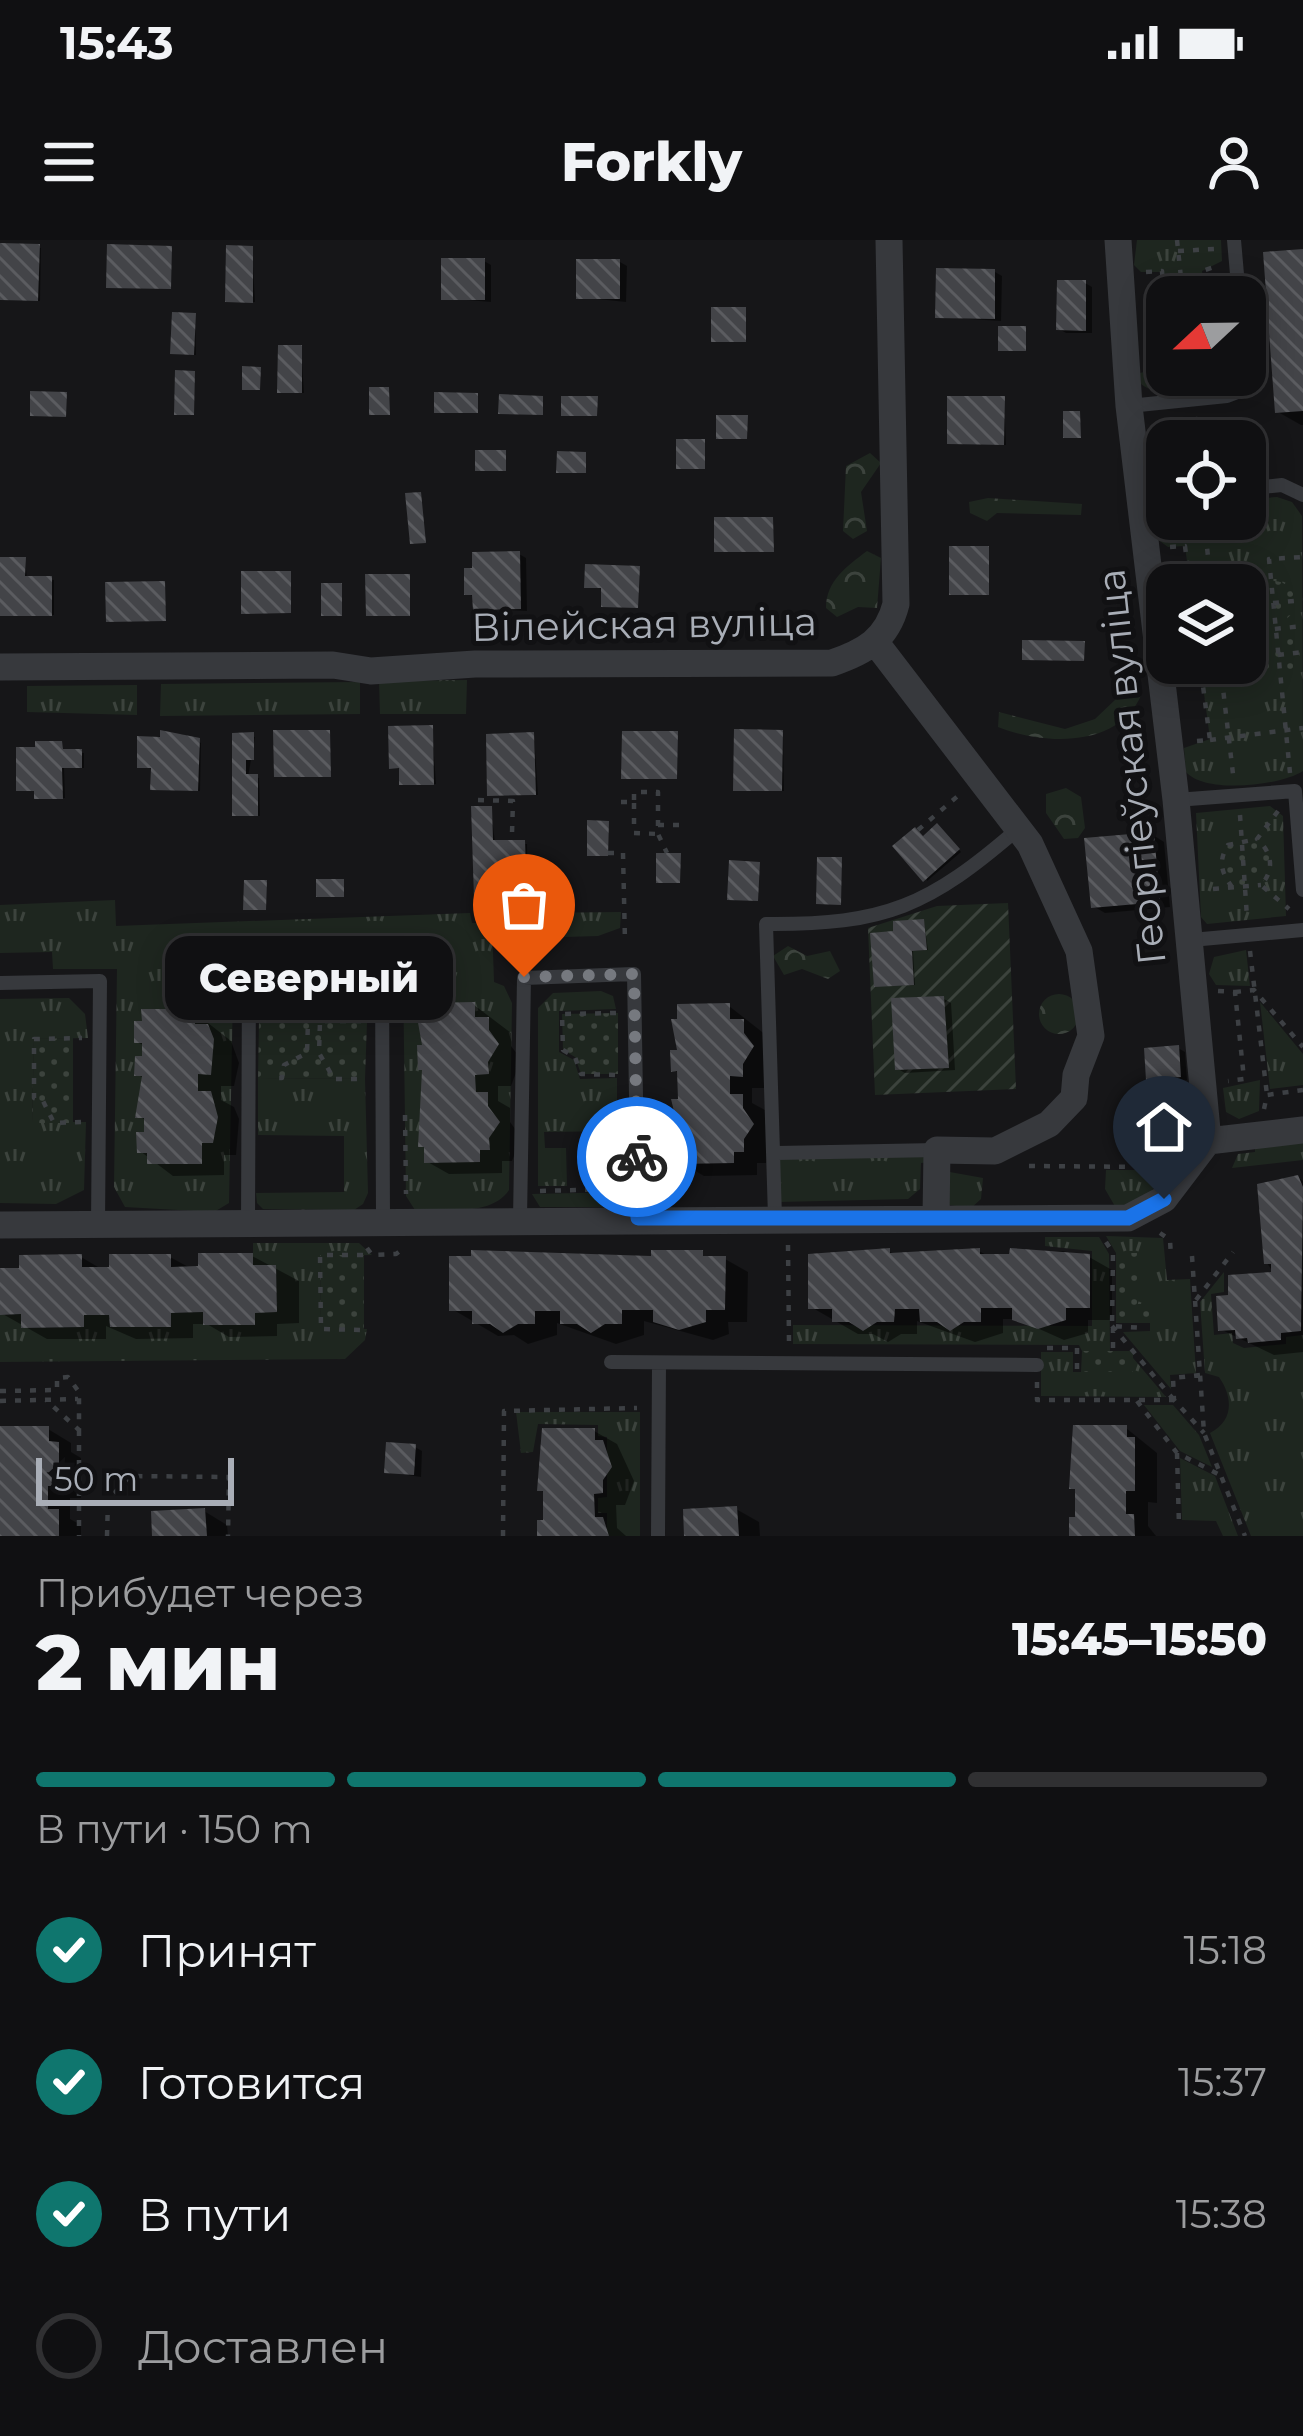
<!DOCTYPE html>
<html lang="ru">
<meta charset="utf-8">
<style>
body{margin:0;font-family:Montserrat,sans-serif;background:#1e1e20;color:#f1f3f6;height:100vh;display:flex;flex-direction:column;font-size:45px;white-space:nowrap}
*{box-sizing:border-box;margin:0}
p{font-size:39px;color:#9c9d9f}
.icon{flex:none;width:66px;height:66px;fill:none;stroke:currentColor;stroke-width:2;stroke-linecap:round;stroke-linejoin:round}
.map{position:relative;height:1296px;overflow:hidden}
.side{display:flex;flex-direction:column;background:#101012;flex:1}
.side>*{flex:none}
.needle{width:78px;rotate:248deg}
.buttons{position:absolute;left:1146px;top:36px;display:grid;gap:24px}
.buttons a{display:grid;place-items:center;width:120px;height:120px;border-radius:24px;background:#101012;box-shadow:0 6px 30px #0003,0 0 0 3px #303032;font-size:60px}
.scale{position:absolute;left:36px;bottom:30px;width:198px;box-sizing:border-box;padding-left:12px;border:6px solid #a9aeb7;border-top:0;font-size:33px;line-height:42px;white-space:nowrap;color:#a9aeb7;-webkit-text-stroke:9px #111113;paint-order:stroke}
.pin{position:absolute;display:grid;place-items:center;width:102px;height:102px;color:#fff;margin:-123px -51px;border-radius:50% 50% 50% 0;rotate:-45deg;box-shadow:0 0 12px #0007}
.pin .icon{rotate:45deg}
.courier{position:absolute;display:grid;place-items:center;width:120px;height:120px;margin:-60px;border:9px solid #1a73e8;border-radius:50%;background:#fff;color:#222;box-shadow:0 3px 15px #0007}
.bubble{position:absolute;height:84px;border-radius:24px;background:#101012;box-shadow:0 6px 30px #0003,0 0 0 3px #303032;font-size:39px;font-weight:800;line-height:84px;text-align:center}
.overview em{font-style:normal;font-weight:800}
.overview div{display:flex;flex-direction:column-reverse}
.overview{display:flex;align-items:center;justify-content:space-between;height:204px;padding:0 36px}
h1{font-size:78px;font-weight:800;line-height:90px}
.bar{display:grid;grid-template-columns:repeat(4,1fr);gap:18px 12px;align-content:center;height:144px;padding:0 36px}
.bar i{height:15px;border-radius:9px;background:#303032}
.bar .current{background:#0f766e}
.bar p{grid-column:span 4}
ol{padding:0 36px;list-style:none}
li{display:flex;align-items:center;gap:36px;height:132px}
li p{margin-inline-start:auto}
li .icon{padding:12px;border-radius:50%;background:#0f766e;color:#fff;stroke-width:4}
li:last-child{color:#9c9d9f}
li i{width:66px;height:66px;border:6px solid #303032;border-radius:50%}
.status{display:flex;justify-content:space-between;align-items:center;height:84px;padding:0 60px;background:#101012;direction:ltr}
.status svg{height:33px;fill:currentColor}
header{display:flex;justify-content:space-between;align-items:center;height:156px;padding:0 36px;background:#101012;font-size:54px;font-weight:800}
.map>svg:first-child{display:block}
.grass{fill:url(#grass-tufts)}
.forest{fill:url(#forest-crowns)}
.park{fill:url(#park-dots)}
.garden{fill:url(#garden-furrows)}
.shadow{fill:#0007}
.building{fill:url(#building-back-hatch)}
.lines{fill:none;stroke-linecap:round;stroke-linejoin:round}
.path{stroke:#3d4044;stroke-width:4.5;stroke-dasharray:6 9;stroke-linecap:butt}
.service{stroke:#37393d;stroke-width:14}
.minor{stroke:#37393d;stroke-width:27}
.done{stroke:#76797f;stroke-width:12;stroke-dasharray:0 21.6}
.route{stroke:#1a73e8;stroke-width:15}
.labels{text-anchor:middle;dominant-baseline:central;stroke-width:10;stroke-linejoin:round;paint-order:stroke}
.street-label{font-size:39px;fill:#a9aeb7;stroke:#111113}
</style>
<div class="status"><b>15:43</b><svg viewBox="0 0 49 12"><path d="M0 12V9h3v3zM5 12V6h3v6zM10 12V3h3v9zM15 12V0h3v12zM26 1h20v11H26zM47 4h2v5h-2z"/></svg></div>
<header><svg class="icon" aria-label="menu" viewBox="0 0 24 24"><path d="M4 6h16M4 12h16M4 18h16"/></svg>Forkly<svg class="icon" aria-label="person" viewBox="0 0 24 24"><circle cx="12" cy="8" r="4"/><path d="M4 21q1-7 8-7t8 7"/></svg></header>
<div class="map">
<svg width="1303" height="1296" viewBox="0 0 1303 1296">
<defs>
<pattern id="grass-tufts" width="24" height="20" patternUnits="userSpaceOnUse" patternTransform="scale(3)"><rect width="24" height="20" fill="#1e261f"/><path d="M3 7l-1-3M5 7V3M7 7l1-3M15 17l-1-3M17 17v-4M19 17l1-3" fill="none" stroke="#3c433d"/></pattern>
<pattern id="forest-crowns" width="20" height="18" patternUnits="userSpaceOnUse" patternTransform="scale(3)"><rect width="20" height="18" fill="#1e261f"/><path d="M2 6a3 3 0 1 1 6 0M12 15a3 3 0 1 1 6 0" fill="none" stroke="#3c433d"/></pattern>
<pattern id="park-dots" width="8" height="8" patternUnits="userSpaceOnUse" patternTransform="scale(3)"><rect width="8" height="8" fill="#1e261f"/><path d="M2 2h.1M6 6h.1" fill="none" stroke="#3c433d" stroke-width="1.8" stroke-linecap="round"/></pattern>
<pattern id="garden-furrows" width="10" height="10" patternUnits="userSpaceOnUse" patternTransform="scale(3)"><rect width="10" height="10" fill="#1e261f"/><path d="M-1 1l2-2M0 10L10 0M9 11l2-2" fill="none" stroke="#3c433d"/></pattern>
<pattern id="building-back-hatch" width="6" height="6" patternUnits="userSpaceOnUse" patternTransform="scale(3)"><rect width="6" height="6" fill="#434448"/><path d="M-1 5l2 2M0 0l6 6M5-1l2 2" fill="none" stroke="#5b5c60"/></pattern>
</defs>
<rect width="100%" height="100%" fill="#161618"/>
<path class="grass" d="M1137,0H1221L1222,21L1202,31L1205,57H1167V101L1162,32H1141L1134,25Z
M1167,126V135H1233C1222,154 1158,159 1141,144L1140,133Z
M1277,257L1292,262L1302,276L1303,531C1280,546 1205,554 1186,532L1184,508L1210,499L1200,423H1245V345H1190L1185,306L1168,307L1157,299L1155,279L1167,266V279H1224L1226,288L1253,286L1251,259Z
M467,440L466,474H380L379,441Z
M360,442V474L160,476L161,444Z
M137,445V475L27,472V446Z
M1270,566L1283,576L1286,676L1207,684L1201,677L1196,573Z
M115,660L116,686L470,673L472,683H492L494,742L504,746L512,763L509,950C491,977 444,969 415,970L406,956L403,729L407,713L433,700L408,709L401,695L234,696L229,963L214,972L125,967L114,947L117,729H53L52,712L0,713V665Z
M621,672L620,688L598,696L528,698V673Z
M1246,710L1250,746L1216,745L1209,734L1214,717Z
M276,746H349L365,758L367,782L259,780L262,754Z
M601,751L613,756L616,769L559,771V812L574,820L580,839L617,838V891L544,892L545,908H566L567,946H538V768L553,753Z
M69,758L85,774L88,798L34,799L32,882H86L84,950L56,964L0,963V759Z
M1260,762L1303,814V845L1270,849Z
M258,838L365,839L368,953L363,964L354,970L263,969L257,963L256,953L344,952V896L258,895Z
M1260,840L1259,871L1239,879L1226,872L1223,848Z
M1303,900V920L1232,928L1238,914L1255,912V906Z
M929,911V922L921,923L920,949L908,959L777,962V913Z
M1106,930H1168L1145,959L1116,968L1105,949Z
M944,931L983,938L981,959L971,968L949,965Z
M624,952L605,967H540L532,954Z
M1106,996L1163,998L1167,1040L1190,1039L1196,1133L1170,1135L1171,1149L1123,1092L1150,1091V1065L1138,1064V1014L1116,1013Z
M1045,997H1099L1109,1014L1110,1111H1082L1079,1105L793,1104V1085L1092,1086V1011L1045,1006Z
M253,1003H359L372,1015L320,1016L321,1089H367L365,1100L345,1119L0,1122V1075L21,1074L22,1088L83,1087L84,1075H109L110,1087H170L171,1073L203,1072L204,1085H254L255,1073L277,1071L276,1026L253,1025Z
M1224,1032V1052L1211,1054L1214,1095L1232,1093L1233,1103L1244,1108L1286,1104V1097L1303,1095V1296H1251L1210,1193C1234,1181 1233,1157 1219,1137L1205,1133L1200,1062Z
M1041,1112H1073V1132H1133V1118L1166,1157L1041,1156Z
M1144,1165H1173L1199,1195L1212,1227L1180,1211Z
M516,1172H640V1296H607V1273H598V1258L607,1257V1197L598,1196V1185L538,1184L533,1212L521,1213Z
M1180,1218L1215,1236L1238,1296H1223L1216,1281L1182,1280Z"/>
<path class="forest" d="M870,213L881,223L861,252L867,291L853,299L843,291L846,226Z
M988,258L1082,264L1081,275L997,273L987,281L970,273L969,262Z
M867,311L881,318L877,368L858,367L837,377L826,368C826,341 847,326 867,311Z
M1136,440L1142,453C1120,509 1043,505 998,487L999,472L1065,489L1095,479Z
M1066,548L1081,557L1085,588L1078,598L1064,599L1046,573V554Z
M788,706L807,716L830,711L840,731L828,739L802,729L784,735L773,716Z
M1039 774a20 20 0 1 1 40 0a20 20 0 1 1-40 0Z"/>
<path class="park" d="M1253 362a21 21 0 1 1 42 0a21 21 0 1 1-42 0Z
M1258 414a21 21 0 1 1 42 0a21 21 0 1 1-42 0Z
M1221 623a25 25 0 1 1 50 0a25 25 0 1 1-50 0Z
M618,773V834H581L575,817L563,810L562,774Z
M259,780L367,782L365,839L258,838Z
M73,798V883H32L34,799Z
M1116,1013H1138V1064H1150V1083H1116Z
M320,1015H364V1089H321Z
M1082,1111H1133V1132H1081Z"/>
<path class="garden" d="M1008,663L1016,849L875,855L868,688L937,666Z"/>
<path class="shadow" d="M0,6L41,8L40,61L0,60Z
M252,9L255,62H231Z
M1303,12V185H1301L1278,172Z
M484,21L491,25V62L444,58Z
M620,22L627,26L626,62L579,57Z
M995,32L1002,36L1001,81L938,77Z
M1085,43L1092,47V93H1066L1059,89Z
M195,76L196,115L176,114Z
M301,108L304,153H283Z
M1004,159L1006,205L952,204Z
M519,314L526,318L527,371L476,368V358L467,353L475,331Z
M0,320H25L27,339L54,340V375H0Z
M432,488L436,544L405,545L402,528H395Z
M783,493L784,551L738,550Z
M182,494L201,503L200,551L156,549L154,527L140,499Z
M534,495L538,555L493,556Z
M235,496L255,497L248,537L259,538L260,576L235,575Z
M62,504L64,512L84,513V528H64L65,558L40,559Z
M491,569L495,603L527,604L528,656L491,651V657H479Z
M940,588L961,612L927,641L924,599Z
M1153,595L1164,602L1170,667L1105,673L1093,666Z
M924,682L928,710L913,711L915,745L876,746L897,694Z
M944,759L951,763L955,830L905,833L898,829Z
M474,765L511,793V806L521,819L511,846H498V861L510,868V882L521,897L512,921H502V933L449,934L426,921Z
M729,766L766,795L765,848H752V863L765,870V884L776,899L766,923H757V935L704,936L682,923L681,911L675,908L680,878L674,874V862H681L680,834L674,830L681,813Z
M194,772L231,801L239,823L234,846H221V860L234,867L239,879L236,915H224V935L173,936L140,911L147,881L139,876L145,839L137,834L145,819V806L137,802Z
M1178,808L1185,812L1187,840L1149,838Z
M1298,938L1303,941V1112L1274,1115L1220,1089L1231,1058L1275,1035L1267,1023Z
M889,1011L897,1016L979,1011L988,1016L1062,1011L1089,1017L1112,1030V1080H1088V1093L1064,1100L1017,1079H1003V1093L975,1102L917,1081V1094H901L888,1102L873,1094H858L811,1067L834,1012Z
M252,1016L299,1041V1083L277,1084V1096L229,1097L207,1084H193V1098L136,1099L106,1086V1099H47L1,1073L22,1031L81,1017L103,1030L170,1017L192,1029Z
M725,1019L748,1032L747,1082H728L729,1094L713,1100L644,1081V1095L616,1104L557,1083V1095L528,1104L514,1095L498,1096L452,1069Z
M1126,1188L1157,1213V1263L1148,1262V1286L1156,1296H1072Z
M0,1189H48L71,1203V1212L81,1218V1258H70V1279L81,1285V1296H0Z
M594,1191L617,1204L634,1241L625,1265H616L617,1288L626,1296H541L546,1253L540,1250Z
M415,1207L422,1211L421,1237L387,1232Z
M736,1269L759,1282L760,1296H687Z
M204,1271L227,1285L228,1296H155Z"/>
<path class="building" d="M0,3L40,4L38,61L0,60Z
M107,4L172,6L171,49L106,48Z
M226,5L253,6V63L225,62Z
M1303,9V171L1275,173L1263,12Z
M441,18H485V60H441Z
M576,19H620V59H576Z
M936,28L995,29V79L935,78Z
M1057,40H1086V91L1056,90Z
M711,67H746V102H711Z
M172,72L196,73L194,115L170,114Z
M998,86H1026V111H998Z
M278,105H302V153H277Z
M242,126L261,127L260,150H242Z
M175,130L195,131L194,175H174Z
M369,147H389L390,175H369Z
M30,151L67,152L66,177L30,176Z
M434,152L478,153V173H434Z
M499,154L543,156V175L498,174Z
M561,156H598L597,176H561Z
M947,156H1005L1004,205L947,204Z
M1063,171H1080L1081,198H1063Z
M716,175H748L747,199H716Z
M676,199H705V229H676Z
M475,210H506V231H475Z
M557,211L586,212V233H556Z
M421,252L426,303L410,304L405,253Z
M714,277H773L774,312H714Z
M949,306H989V355H949Z
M520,311L521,369L473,370L472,355H464V328H472V312Z
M0,317H26L25,336H52V376H0Z
M585,324L640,326L638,368L601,367V348H584Z
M241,331H291V373L241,374Z
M365,334H410V376H366Z
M165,341L166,381L106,382L105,342Z
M321,343H342V376H321Z
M1022,400L1085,401L1084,421L1022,420Z
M433,485L434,545H399V528L389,529L388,486Z
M734,489L783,490L782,551H733Z
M160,490L200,498L198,551L150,550L151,528H137V496L160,497Z
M273,490H330L331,537H274Z
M622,491H678L677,539H621Z
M254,492V520H246V534H258V576H232V493Z
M534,492L536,555L487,556L486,494Z
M35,501H62L63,509H82V528H62L63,559H34V551H16V507H35Z
M471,566H492L493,600H525L527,657L490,652L489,658H474Z
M587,580L609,581L608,616H587Z
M937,583L960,609L923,642L892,606L915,587L923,596Z
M1154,592L1160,662L1091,668L1084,598Z
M656,613H681L680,643H656Z
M817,617H842L841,665L816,664Z
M729,620L760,622L758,661L727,660Z
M316,639H344V657H316Z
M244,640H267L266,670H243Z
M924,679L927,710L912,711L914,745L874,747L870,693L893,691V681Z
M944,756L949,828L895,830L891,758Z
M475,762V777H489V790L499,804L488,822L489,834L475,835L476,852H488V866L500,882L489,898L490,910H480V922L424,923V907H418L422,830H418L417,805H422L417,777H423V763Z
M730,763V779H744V793L754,806L743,824V837L730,836V854H743V868L754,884L744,899V912H734V923L679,924L678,909H672V889L678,888L671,859H678L677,831L671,832L670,810H677L671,779H677V764Z
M141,769H195V784H208L214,799L211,835L198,834V851H211L218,877L213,903H202V924H147V913H137L136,892H144V878H135L142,836H134L135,816H142V803H134V781H142Z
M1179,805L1181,837L1146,840L1144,808Z
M1298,935L1303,947L1301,1091L1281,1093V1100L1248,1103L1247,1098L1236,1099L1235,1090L1218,1091L1216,1056L1228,1055V1035L1271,1032V1024H1264L1257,944Z
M890,1008V1013L980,1008V1014H1009L1010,1008L1090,1014V1068H1066V1080L1038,1089L1012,1080V1068H981V1082H964L950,1091L937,1082H920L919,1069H895L894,1082H877L863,1091L849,1082H832V1069H808V1014Z
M471,1010L651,1016V1010H703V1016H726L725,1070H706V1082L679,1090L653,1082V1070H622V1084H605L591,1093L577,1084H560V1071H535V1084H518L503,1093L490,1084H472V1071H449V1016H471Z
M198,1013H253V1025H276L277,1072L255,1073V1085H203V1072L171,1073V1087H110L109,1075H84V1087L21,1088V1074L0,1075V1028H19V1015L82,1014V1027H109V1014H171V1027L198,1026Z
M1073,1185H1127V1197H1135V1251H1126V1274H1134L1135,1296H1069V1277H1075V1249H1069Z
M0,1186H49V1201L59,1202V1246H48V1269H59V1296H0Z
M542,1188H595V1200H603L612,1227L603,1240V1253L594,1254L595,1277H603L609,1296H537V1280H543V1251H537Z
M386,1202L416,1204L414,1235L384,1233Z
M737,1266L739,1296H684L683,1269Z
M205,1268L207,1296H152L151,1271Z"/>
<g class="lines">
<path class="path" d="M1177,0L1183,57
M1178,11L1214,9
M1146,32L1162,31L1167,100
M1205,57L1202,31L1217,26
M1248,71L1251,108
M1152,127L1167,126
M1195,177L1197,201
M1234,201L1262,199
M1204,279L1211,345
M1170,307L1185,306L1190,345
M1273,363L1303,360
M1245,392L1303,386
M1278,415L1303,412
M1220,423L1233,534
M1210,500L1303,488
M1197,501L1210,500L1200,423
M1290,533L1269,319L1303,317
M478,560L513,561L512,593
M621,562H634V552H658V594L667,613
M634,563V593L658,594
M1278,571L1257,599C1272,612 1275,630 1261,645L1289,669
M1240,575L1247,677
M658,585H684
M918,590L959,555
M608,613H623L625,702
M1232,647C1221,632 1218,621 1228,605L1257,599
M1213,649L1261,645
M1250,711L1267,855
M1218,751L1235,752L1244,839L1228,841
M1235,752L1254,750L1303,807
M271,780L308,781L307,813L284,825L282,838H271
M361,781H320L319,813L334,839H362
M615,835L581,834L575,817L563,810L562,774L616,773
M1264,869L1267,855L1303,850
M405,875L406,954
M1164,880L1180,895
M81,882L54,883L43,861L34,858V799L82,798
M1029,926L1155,927
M540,951L619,949
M1160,993L1170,1000L1171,1017
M1106,1002L1113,1013L1112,1086L1144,1088
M788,1005L789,1102
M367,1008L372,1015L396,1014L404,1008
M1192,1016L1204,1193L1245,1296
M1196,1060L1233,1012
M1112,1086L1174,1160
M1113,1087V1111
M360,1090L321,1089L320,1015H370
M1047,1108H1077V1133
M1200,1135L1173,1138L1174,1160L1204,1193
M1037,1142V1160H1174
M0,1151L57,1150V1138L68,1137L79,1152V1190L46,1160
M0,1161L78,1159
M1137,1161L1177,1213L1220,1235
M79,1190V1296
M1177,1213L1179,1286
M107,1296L108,1260L130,1236L229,1237L228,1296
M503,1296L504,1171L637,1168"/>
<path class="service" d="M1234,0L1239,57
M1129,166L1227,156L1240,151L1245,123
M1245,249L1282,245L1303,255
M1140,259L1167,256
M1176,560L1295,551L1303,650
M1191,700L1303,690
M0,743L100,741L98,985
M777,913L937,910
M775,977L766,684C886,685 929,666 1019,588
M520,979L524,738L634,734L638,978
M248,986L249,730L382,729L383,980
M611,1122L1037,1125
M658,1296L659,1124"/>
<path class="minor" d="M1118,0L1129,166L1176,560L1208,901
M876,403L1030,604L1079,711L1091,796L1076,835L1074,858L1049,884L995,911L937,910L936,977
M0,427L333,425L371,431L475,424L832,423C864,412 887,400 896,364L889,0
M0,985L1128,978L1164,959L1208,901L1303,890"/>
</g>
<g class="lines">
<path class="done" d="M524,737L634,734L637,917"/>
<path class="route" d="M637,917L638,978H1128L1164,959"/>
</g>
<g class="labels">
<g class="street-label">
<text transform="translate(644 384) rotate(-1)">Вілейская вуліца</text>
<text transform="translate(1131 527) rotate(-96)">Георгіеўская вуліца</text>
</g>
</g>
</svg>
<div class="buttons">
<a><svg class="needle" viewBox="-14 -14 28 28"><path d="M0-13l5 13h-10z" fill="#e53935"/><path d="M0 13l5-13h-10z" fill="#9c9d9f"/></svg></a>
<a><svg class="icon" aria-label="locate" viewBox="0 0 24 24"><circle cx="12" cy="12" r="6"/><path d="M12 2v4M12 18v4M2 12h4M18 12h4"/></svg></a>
<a><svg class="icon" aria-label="layers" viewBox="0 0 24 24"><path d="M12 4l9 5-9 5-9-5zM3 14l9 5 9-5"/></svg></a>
</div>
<div class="scale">50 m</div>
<div class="pin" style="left:524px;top:737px;background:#ea580c"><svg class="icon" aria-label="bag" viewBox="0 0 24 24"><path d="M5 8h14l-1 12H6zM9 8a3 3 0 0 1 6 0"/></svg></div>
<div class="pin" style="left:1164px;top:959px;background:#1f2937"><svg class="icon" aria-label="home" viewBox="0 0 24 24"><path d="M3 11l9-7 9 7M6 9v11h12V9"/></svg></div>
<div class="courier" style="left:637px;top:917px"><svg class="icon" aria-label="bike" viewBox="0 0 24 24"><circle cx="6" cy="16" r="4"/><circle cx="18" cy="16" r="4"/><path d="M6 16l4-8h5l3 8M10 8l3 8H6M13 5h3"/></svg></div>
<div class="bubble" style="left:165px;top:696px;width:288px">Северный</div>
</div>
<section class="side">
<div class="overview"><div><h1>2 мин</h1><p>Прибудет через</p></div><em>15:45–15:50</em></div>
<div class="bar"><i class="current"></i><i class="current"></i><i class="current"></i><i></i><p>В пути · 150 m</p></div>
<ol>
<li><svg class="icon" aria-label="check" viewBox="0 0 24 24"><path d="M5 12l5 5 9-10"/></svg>Принят<p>15:18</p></li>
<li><svg class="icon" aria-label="check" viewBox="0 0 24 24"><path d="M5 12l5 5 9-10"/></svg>Готовится<p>15:37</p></li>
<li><svg class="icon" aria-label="check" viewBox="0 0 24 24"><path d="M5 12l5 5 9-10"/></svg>В пути<p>15:38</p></li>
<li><i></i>Доставлен</li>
</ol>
</section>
